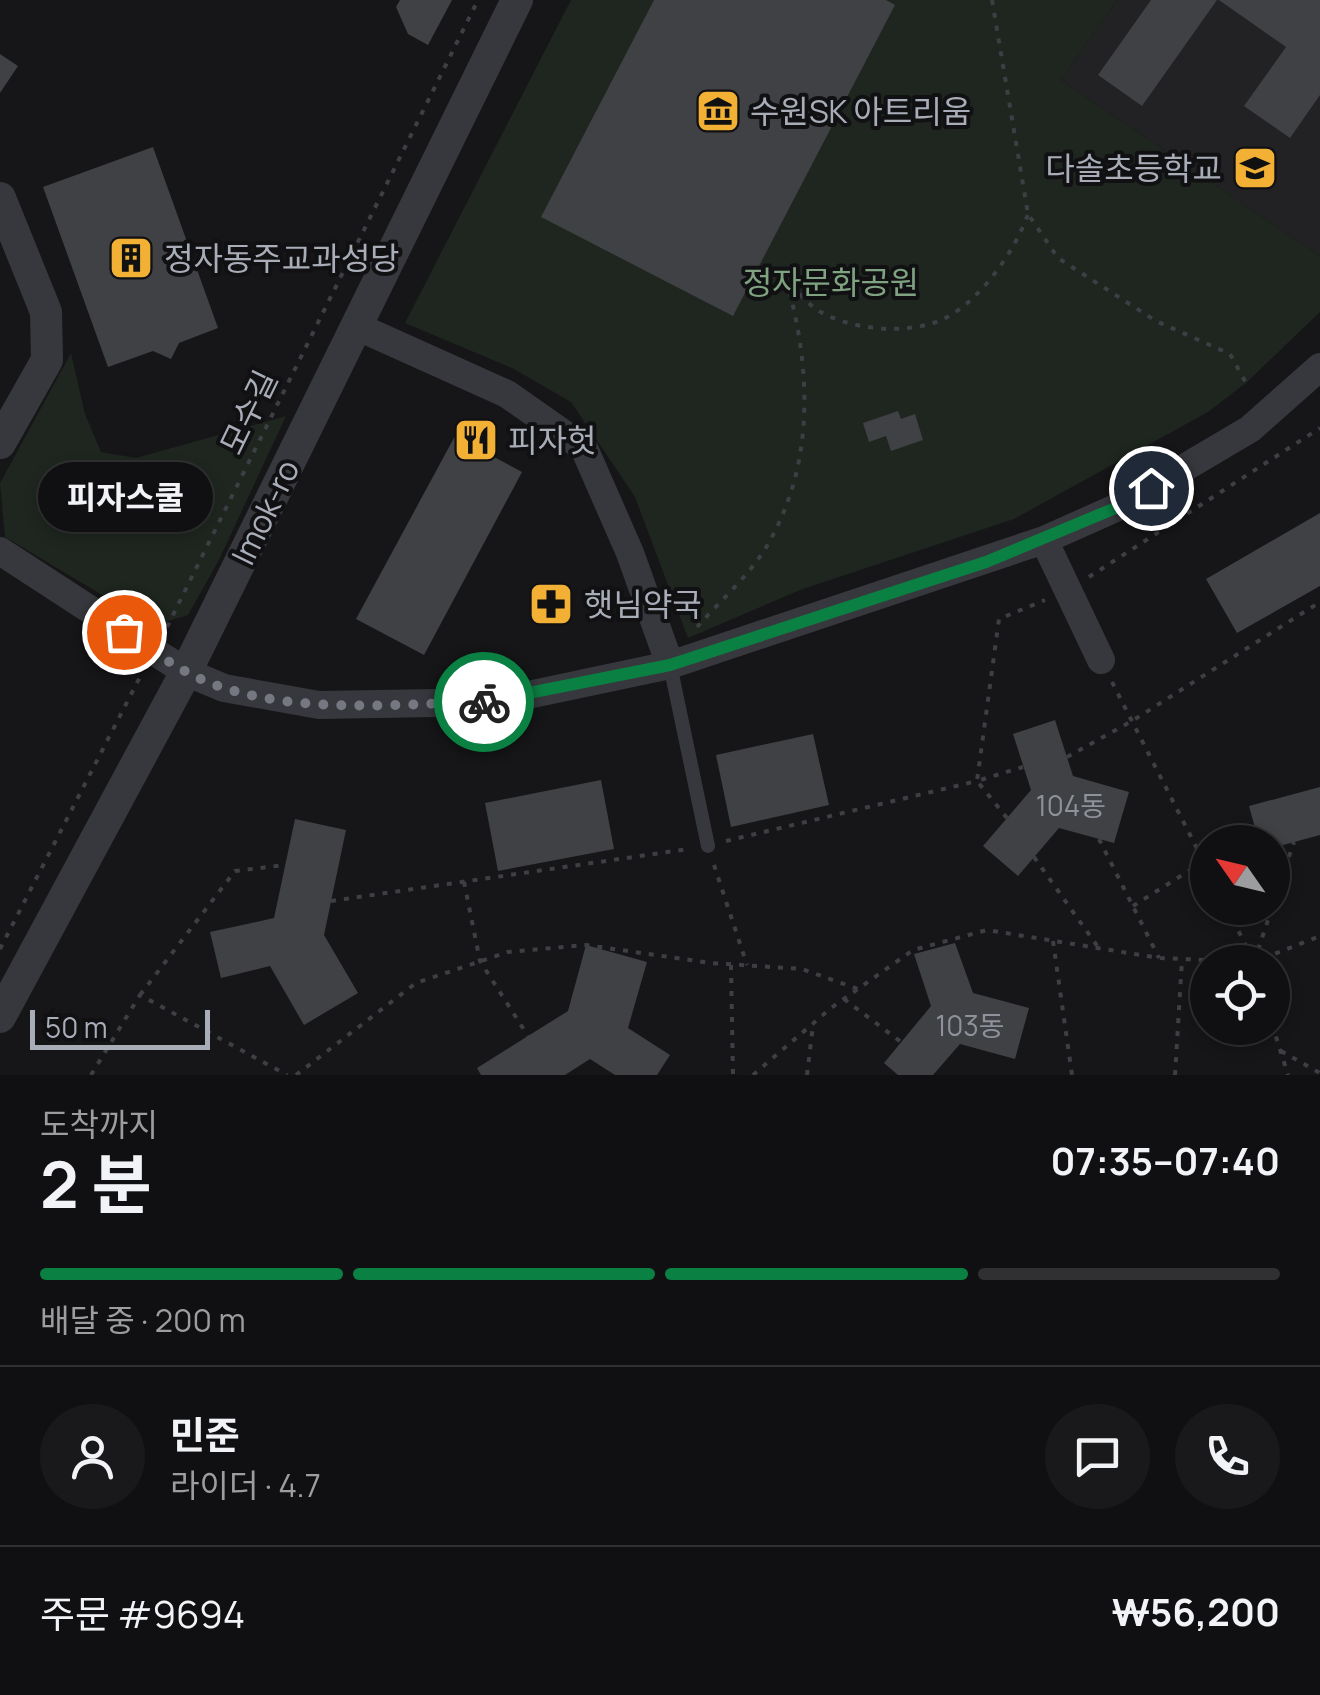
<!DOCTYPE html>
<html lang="ko">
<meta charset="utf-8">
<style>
body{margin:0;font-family:Manrope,"Noto Sans KR",sans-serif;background:#19191b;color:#f1f3f6;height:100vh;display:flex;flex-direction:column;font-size:38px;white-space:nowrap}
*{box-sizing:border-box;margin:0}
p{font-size:32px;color:#9c9d9f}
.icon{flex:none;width:55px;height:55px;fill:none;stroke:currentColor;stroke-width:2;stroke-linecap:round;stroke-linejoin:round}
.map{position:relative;height:1075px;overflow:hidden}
.details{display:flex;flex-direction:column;background:#101012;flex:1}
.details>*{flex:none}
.needle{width:65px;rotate:304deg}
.buttons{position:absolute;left:1190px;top:825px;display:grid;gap:20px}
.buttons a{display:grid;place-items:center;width:100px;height:100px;border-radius:50%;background:#101012;box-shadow:0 5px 15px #0003,0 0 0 2px #303032;font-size:50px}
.scale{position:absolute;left:30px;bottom:25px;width:180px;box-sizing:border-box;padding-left:10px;border:5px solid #a8adb8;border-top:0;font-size:28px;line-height:35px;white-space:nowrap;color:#a8adb8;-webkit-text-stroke:8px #111113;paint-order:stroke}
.pin{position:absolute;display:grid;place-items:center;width:85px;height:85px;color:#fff;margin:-42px;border:5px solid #fff;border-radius:50%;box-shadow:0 2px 10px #0007}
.courier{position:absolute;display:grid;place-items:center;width:100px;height:100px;margin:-50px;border:8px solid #0b8043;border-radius:50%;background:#fff;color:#222;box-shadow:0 2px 12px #0007}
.bubble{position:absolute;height:70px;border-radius:35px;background:#101012;box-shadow:0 5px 15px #0003,0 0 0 2px #303032;font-size:32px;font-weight:700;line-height:70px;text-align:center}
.summary em{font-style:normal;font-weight:700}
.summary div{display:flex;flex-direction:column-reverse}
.summary{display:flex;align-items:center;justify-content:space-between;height:170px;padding:0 40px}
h1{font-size:65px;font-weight:700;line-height:75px}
.bar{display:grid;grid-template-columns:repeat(4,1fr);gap:15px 10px;align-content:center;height:120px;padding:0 40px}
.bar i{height:12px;border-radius:8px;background:#303032}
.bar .on{background:#0b8043}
.bar p{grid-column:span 4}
.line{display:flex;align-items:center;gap:25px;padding:0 40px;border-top:2px solid #303032}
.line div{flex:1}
.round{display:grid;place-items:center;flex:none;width:105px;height:105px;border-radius:52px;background:#19191b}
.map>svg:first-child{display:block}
.built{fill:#222225}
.green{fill:#1e261f}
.building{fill:#404145}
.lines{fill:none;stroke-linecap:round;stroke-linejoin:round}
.path{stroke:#3d3f44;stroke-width:4;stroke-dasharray:5 8;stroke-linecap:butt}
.service{stroke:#37383d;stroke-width:14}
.minor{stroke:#37383d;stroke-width:28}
.tertiary{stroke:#37383d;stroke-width:32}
.done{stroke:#757880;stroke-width:10;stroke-dasharray:0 18}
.route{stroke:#0b8043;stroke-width:12}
.labels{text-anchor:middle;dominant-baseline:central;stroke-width:8;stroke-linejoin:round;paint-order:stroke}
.number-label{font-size:28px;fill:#8e929b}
.poi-label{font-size:32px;fill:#a8adb8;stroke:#111113;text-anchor:start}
.park-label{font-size:32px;fill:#7fa381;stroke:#111113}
.street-label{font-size:32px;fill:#a8adb8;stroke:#111113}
</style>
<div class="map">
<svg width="1320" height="1075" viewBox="0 0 1320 1075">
<rect width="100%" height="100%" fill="#161618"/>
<path class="built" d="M1117,0H1320V256L1061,80Z"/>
<path class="green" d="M571,0H1117L1061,80L1320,256V312L1246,383L1208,412L1014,519L800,590L688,638L635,497L571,402L512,368L405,323Z
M71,353L85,414L101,452L136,458L286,416L219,560L188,615L165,622L129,611L5,537L0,483Z"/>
<path class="building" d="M400,0H452L428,45L408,34L396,7Z
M654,0H886L895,5L733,316L541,217Z
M1151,0H1217L1142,106L1098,75Z
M1219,0H1320V95L1290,138L1244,106L1286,47Z
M0,54L18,66L0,93Z
M153,147L218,328L179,343L171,359L153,351L108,367L43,187Z
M898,411L901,419L915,414L923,440L891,451L886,436L869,442L863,423Z
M455,436L522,472L424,655L356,619Z
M1320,513V586L1237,633L1206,579Z
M1055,720L1073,776L1129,792L1114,843L1059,828L1018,876L983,846L1031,790L1013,734Z
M813,734L829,805L731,827L716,755Z
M601,780L614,849L498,871L485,803Z
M1320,787V835L1272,848V842H1259L1249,806Z
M295,819L346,830L324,935L358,993L304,1025L270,966L221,978L210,932L274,918Z
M955,943L973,993L1029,1008L1015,1059L960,1044L933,1075H898L884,1063L931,1006L914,954Z
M586,945L647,962L628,1028L670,1055L657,1075H615L590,1059L565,1075H481L477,1068L568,1011Z"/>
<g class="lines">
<path class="path" d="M992,0L1028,214L1058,258L1156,321L1230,354L1246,383
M790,285C799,293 809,305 819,311C849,329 900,334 933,323C974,311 1015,252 1028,214
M1089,577L1320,428
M167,627L478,0
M697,627C720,601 751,574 768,544C815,463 811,369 787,282
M1112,682L1208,870
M1067,757L1132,721L1320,602
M1007,818L977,781L1023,767
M1099,839L1159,958
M726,841L977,781L999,619L1045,600
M1034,857L1098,947
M714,865L747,965
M464,882L480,961L528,1036
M331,901L688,849
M1133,906L1203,862
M1272,906L1294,842
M1227,908L1254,962
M1053,941L1072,1075
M0,949L141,675
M1254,962L1272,908
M731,965L733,1075
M140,995L235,871L285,865
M844,999L901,1042
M1272,1024L1288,1075
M1281,1051L1320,1073
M91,1075L140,995L287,1075
M296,1075L416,983L508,952L586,945L711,963L802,969L858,989
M753,1075L831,1008L913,950L987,930L1159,958L1254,962L1320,936
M807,1075L813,1025
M1175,1075L1182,960"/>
<path class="service" d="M670,665L708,846"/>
<path class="minor" d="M356,326L507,394L584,448L630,553L670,665
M1044,540L1101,660
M0,551L186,672L224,688L319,705L495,702L670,665L1044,540L1118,507L1250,429L1320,367"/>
<path class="tertiary" d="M0,198L46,312L47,360L0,443
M0,1017L186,672L517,0"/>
</g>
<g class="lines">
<path class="done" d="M124,632C155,652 187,677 224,688C307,714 398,704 484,702"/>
<path class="route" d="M484,702L670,665L986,562L1118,507L1151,488"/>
</g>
<defs>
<symbol id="museum-square" viewBox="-11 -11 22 22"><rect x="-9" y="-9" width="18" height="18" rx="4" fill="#f2b134" stroke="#111113"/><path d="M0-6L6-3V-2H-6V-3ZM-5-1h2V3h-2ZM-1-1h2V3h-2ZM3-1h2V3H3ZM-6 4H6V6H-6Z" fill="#111"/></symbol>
<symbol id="school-square" viewBox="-11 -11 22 22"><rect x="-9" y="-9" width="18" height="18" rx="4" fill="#f2b134" stroke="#111113"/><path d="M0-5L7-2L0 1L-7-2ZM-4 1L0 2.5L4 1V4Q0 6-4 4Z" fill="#111"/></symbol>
<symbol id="building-square" viewBox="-11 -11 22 22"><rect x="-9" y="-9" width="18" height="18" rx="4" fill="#f2b134" stroke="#111113"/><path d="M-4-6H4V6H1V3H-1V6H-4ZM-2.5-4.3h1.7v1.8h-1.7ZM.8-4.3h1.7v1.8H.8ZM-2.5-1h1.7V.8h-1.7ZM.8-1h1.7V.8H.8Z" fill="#111"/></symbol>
<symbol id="restaurant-square" viewBox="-11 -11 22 22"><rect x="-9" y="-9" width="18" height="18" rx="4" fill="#f2b134" stroke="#111113"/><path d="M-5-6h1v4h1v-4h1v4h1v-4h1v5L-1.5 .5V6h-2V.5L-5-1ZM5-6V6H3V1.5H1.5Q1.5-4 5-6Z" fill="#111"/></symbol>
<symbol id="pharmacy-square" viewBox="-11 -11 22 22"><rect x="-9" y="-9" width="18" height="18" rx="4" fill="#f2b134" stroke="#111113"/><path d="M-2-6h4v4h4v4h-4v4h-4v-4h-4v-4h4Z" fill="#111"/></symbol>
</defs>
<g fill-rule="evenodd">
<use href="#museum-square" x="693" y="86" width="50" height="50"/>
<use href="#school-square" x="1230" y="143" width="50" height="50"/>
<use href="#building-square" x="106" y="233" width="50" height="50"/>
<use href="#restaurant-square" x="451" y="415" width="50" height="50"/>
<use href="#pharmacy-square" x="526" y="579" width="50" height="50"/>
</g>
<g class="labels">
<g class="number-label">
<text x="1071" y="805">104동</text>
<text x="970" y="1025">103동</text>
</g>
<g class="poi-label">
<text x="750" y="111">수원SK 아트리움</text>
<text x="1222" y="168" text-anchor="end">다솔초등학교</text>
<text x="164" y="258">정자동주교과성당</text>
<text x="508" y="440">피자헛</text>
<text x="584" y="604">햇님약국</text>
</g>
<g class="park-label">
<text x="831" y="282">정자문화공원</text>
</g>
<g class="street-label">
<text transform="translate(248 412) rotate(-64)">모수길</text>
<text transform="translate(265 512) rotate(-64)">Imok-ro</text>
</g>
</g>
</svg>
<div class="buttons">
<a><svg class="needle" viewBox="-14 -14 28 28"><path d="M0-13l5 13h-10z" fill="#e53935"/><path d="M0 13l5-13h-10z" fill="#9c9d9f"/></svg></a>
<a><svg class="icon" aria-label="locate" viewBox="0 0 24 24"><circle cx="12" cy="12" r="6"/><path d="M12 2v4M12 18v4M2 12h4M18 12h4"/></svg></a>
</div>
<div class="scale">50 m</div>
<div class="pin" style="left:124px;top:632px;background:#ea580c"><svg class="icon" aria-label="bag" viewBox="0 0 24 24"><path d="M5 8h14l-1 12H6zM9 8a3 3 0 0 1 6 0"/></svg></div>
<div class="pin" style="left:1151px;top:488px;background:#1f2937"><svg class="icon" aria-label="home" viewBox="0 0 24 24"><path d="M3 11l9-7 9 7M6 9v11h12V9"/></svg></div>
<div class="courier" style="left:484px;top:702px"><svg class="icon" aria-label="bike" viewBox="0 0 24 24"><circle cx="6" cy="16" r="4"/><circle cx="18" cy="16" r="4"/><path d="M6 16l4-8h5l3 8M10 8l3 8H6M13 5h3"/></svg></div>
<div class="bubble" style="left:38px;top:462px;width:175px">피자스쿨</div>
</div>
<section class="details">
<div class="summary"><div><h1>2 분</h1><p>도착까지</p></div><em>07:35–07:40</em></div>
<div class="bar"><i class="on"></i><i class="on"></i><i class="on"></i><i></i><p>배달 중 · 200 m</p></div>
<div class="line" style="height:180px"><a class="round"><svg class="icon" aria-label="person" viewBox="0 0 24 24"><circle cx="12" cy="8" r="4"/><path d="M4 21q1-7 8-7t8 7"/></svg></a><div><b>민준</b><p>라이더 · 4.7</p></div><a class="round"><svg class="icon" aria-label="chat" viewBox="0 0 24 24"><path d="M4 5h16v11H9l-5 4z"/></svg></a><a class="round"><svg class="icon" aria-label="phone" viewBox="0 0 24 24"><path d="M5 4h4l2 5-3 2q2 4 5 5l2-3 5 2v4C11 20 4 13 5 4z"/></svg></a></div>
<div class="line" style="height:130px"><div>주문 #9694</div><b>₩56,200</b></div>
</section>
